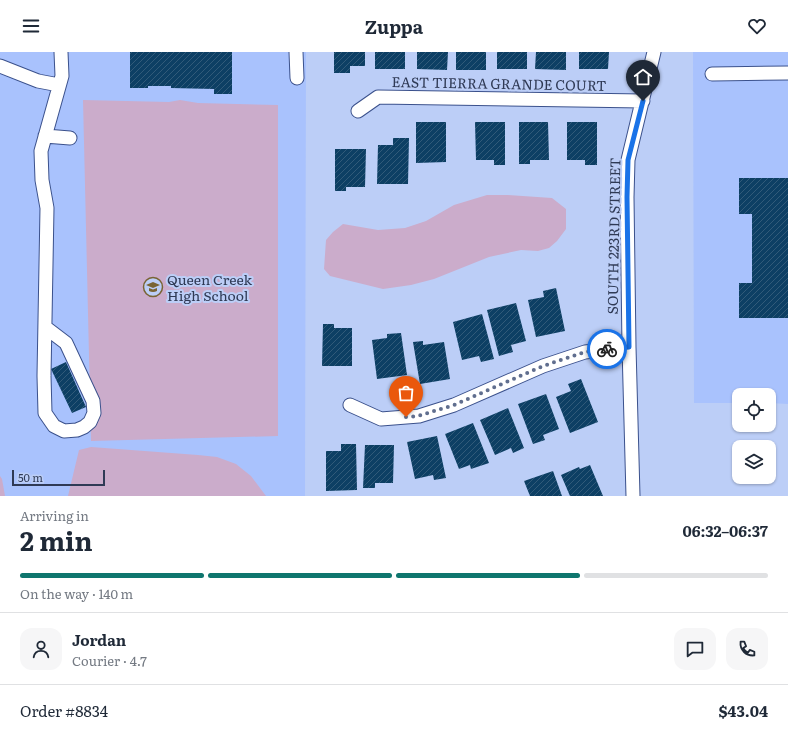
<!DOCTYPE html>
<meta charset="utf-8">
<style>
body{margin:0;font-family:Literata,serif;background:#f6f6f7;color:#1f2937;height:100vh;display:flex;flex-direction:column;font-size:15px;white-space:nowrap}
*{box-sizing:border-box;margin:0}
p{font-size:13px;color:#747a83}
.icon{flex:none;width:22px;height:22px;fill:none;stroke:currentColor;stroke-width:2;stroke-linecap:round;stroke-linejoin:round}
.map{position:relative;height:444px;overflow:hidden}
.panel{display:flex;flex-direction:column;background:#fff;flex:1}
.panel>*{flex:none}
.controls{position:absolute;left:732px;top:336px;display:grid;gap:8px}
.controls a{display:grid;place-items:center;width:44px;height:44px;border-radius:8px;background:#fff;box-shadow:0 1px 3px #0004;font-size:20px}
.scale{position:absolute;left:12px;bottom:10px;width:93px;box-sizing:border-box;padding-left:4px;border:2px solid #2f3a55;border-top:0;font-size:11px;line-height:14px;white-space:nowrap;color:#2f3a55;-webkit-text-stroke:3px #bccef7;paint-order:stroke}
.pin{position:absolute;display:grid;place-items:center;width:34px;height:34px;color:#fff;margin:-41px -17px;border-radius:50% 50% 50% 0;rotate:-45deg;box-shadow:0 0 4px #0007}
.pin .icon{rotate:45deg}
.courier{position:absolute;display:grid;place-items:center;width:40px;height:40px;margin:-20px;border:3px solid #1a73e8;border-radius:50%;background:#fff;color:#222;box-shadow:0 1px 5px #0007}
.head em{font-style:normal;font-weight:700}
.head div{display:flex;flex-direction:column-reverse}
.head{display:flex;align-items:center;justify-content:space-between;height:68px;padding:0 20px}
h1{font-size:26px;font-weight:700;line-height:30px}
.bar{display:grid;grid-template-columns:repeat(4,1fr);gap:6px 4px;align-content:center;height:48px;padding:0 20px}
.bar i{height:5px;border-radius:3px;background:#e0e1e3}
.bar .current{background:#0f766e}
.bar p{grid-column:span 4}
.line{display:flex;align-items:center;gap:10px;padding:0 20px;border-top:1px solid #e0e1e3}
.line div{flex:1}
.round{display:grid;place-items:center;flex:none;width:42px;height:42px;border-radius:12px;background:#f6f6f7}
header{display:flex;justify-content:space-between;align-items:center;height:52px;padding:0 20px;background:#fff;font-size:18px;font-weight:700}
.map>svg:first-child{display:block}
.built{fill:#a9c2fd}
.park{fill:#cbaccb}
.building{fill:url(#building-hatch)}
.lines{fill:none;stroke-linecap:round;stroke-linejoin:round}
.minor-casing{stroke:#3b518c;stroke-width:15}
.minor{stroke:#fff;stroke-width:13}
.done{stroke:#606e8e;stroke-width:4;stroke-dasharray:0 7.2}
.route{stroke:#1a73e8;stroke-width:5}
.labels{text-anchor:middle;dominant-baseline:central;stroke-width:4;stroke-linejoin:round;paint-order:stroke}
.street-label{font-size:14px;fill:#2f3a55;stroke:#bccef7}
.poi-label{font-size:14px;fill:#2f3a55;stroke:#bccef7;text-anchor:start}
</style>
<header><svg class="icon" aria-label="menu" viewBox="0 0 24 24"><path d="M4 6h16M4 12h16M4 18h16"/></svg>Zuppa<svg class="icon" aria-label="heart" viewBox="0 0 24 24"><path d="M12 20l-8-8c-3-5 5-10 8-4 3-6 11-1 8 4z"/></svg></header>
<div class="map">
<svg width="788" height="444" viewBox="0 0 788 444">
<defs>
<pattern id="building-hatch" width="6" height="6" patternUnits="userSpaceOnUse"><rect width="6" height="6" fill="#0d3f64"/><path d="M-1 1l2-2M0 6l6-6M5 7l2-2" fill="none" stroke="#315a79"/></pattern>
</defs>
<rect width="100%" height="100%" fill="#bccef7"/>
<path class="built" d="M0,0H306L305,444H0Z
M693,0H788V352L769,351V343H739V351H694Z"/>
<path class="park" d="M83,48L169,50L180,48L198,51L278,53V384L91,389Z
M487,143H508L552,146L566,157V177L557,189L549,196L538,199L521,198L489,205L434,227L411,233L383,237L330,224L324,217L326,188L333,180L343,172L378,178L405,176L426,169L454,153Z
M91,395L198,403L217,405L236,412L251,424L266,444H68L79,398Z
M0,424L2,427L5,444H0Z"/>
<path class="building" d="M130,0H232V42H214V37L171,36V34H148V36H130Z
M334,0H365V14H350V21H334Z
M375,0H405V17H375Z
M417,0H448L447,18L417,17Z
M456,0H486V18H456Z
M497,0H527V17H497Z
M536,0H566V18L535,17Z
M579,0H609L608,17H579Z
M416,70H446V110L416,111Z
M475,70H505V113H494V108H476Z
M519,70H548L549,108H530V112H519Z
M567,70H597V113H585V108H567Z
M393,86H409L408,132H377L378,93H393Z
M335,97H366L365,135H346V139H335Z
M739,126H788V266H739V231H752V162H739Z
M556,236L565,279L536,285L528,248L544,245L543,239Z
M516,251L526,289L511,293L513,300L499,304L487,258Z
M482,262L494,307L481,310L479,304L462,308L453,270Z
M323,272H334V276H352V314H322Z
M401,281L407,323L377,327L372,288L387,286V282Z
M423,289V293L444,290L450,327L420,332L413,290Z
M66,310L86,355L72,361L51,317Z
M581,327L598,370L570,381L556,345L571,339L568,332Z
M546,342L559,377L543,383L545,388L533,392L518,352Z
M508,356L524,396L513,401L511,396L495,403L480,368Z
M473,371L489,411L471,417L470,413L459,417L445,382Z
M437,384L446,426L434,428L433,423L415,427L407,390Z
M341,392H356L357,438L326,439V399H341Z
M365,393H394L393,431H375V436H363Z
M590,413L603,444H570L561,423L579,415L580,417Z
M553,419L562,444H530L524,429Z"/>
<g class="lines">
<defs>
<path id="minor" d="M296,0L297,26
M0,14L38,29L59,33
M712,22L788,21
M358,59L378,45L643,49
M45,84L70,86
M45,275L66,291L93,349L94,361L90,370L84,375L77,378L64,379L54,374L45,361L44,324L47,156L42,128L41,99L62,24L61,0
M350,353L381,367L419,364L454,353L543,314L585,300L629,295
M633,444L629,295L627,145L628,108L654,0"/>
</defs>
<use href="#minor" class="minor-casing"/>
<use href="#minor" class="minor"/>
</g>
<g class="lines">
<path class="done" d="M406,365L418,364L454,353L543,314L585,300L607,297"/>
<path class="route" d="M607,297L629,295L627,145L628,108L643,49"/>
</g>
<defs>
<symbol id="school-ring" viewBox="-11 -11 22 22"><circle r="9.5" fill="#bccef7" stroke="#796434" stroke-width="1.5"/><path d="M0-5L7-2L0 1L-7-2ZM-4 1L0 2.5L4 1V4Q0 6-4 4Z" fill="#796434"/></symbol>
</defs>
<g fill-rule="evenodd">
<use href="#school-ring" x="142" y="224" width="22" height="22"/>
</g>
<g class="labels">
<g class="street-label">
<text transform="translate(499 31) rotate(1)">EAST TIERRA GRANDE COURT</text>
<text transform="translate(613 184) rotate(-89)">SOUTH 223RD STREET</text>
</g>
<g class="poi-label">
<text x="167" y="227">Queen Creek<tspan x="167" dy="16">High School</tspan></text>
</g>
</g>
</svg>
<div class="controls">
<a><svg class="icon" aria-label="locate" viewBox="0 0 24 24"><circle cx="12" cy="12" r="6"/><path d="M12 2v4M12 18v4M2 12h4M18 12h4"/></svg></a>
<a><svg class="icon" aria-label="layers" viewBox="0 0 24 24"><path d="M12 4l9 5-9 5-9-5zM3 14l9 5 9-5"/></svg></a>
</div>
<div class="scale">50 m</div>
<div class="pin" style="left:406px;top:365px;background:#ea580c"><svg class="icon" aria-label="bag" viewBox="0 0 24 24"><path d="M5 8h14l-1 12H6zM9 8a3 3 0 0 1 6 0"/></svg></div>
<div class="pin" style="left:643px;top:49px;background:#1f2937"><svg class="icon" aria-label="home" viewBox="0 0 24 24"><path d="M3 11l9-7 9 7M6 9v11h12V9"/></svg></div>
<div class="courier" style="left:607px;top:297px"><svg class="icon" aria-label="bike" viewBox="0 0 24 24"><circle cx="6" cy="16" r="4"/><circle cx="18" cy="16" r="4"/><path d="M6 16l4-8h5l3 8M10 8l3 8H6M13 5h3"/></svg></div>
</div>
<section class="panel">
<div class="head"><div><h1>2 min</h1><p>Arriving in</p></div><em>06:32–06:37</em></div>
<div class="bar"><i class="current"></i><i class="current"></i><i class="current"></i><i></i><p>On the way · 140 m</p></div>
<div class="line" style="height:72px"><a class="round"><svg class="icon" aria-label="person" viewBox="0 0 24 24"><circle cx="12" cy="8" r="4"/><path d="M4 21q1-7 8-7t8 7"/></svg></a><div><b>Jordan</b><p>Courier · 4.7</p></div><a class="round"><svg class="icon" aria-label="chat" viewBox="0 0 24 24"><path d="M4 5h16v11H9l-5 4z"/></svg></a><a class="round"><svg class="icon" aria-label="phone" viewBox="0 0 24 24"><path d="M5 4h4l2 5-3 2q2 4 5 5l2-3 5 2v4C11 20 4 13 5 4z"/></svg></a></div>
<div class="line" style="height:52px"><div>Order #8834</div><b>$43.04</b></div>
</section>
